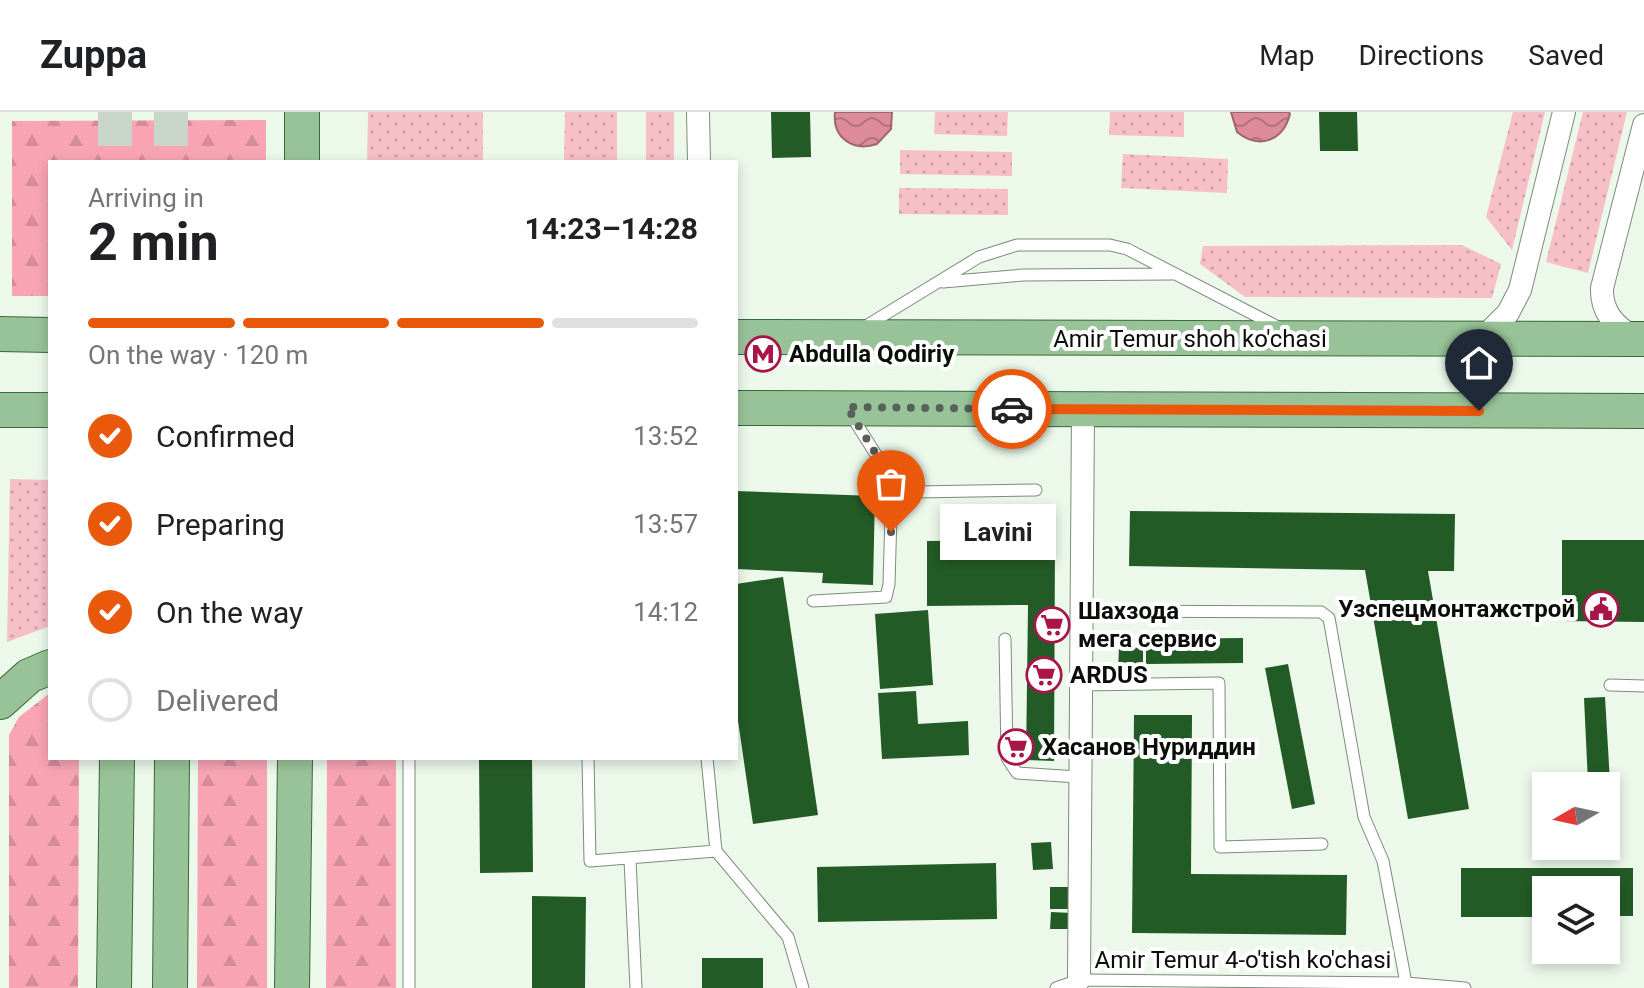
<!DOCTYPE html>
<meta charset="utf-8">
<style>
body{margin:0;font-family:Roboto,sans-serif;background:#f2f2f2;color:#202124;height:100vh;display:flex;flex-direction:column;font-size:30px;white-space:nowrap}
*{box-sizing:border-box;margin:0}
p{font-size:26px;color:#757577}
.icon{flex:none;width:44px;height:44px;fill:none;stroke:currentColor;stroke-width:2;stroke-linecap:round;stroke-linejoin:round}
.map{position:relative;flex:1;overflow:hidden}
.side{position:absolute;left:48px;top:48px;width:690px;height:600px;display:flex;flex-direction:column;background:#fff;border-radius:0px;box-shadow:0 4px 12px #0003}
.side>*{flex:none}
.needle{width:52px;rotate:261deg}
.tools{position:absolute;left:1532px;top:660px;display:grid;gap:16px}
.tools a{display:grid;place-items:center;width:88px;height:88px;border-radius:0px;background:#fff;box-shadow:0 4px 12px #0003;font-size:40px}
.pin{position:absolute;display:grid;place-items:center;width:68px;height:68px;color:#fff;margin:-82px -34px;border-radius:50% 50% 50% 0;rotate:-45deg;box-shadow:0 0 8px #0007}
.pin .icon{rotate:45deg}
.courier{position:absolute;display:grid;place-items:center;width:80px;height:80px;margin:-40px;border:6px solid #ea580c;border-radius:50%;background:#fff;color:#222;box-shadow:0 2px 10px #0007}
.bubble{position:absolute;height:56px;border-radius:0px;background:#fff;box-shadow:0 4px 12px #0003;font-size:26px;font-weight:700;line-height:56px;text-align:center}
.head em{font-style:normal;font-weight:700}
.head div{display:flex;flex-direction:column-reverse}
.head{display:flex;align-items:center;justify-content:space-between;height:136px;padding:0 40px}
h1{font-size:52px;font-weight:700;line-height:60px}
.bar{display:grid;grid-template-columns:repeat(4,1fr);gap:12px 8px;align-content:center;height:96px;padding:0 40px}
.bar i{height:10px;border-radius:6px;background:#e0e0e0}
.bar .on{background:#ea580c}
.bar p{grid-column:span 4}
ol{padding:0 40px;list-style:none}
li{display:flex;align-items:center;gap:24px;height:88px}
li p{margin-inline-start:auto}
li .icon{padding:8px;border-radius:50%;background:#ea580c;color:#fff;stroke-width:4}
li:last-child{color:#757577}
li i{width:44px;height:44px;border:4px solid #e0e0e0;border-radius:50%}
header{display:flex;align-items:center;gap:48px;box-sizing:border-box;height:112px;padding:0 40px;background:#fff;border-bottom:2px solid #e0e0e0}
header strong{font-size:38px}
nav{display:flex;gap:44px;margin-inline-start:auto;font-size:28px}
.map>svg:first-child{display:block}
.grass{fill:url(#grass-dots)}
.forest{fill:url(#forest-firs)}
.water{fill:url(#water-waves);stroke:#9e666e;stroke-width:2}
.building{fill:#235b26}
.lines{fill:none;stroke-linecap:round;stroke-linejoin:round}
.primary-tunnel{stroke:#c9d5c8;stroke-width:34;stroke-dasharray:34 17;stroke-linecap:butt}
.service-casing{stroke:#7f8a7e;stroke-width:13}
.minor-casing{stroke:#7f8a7e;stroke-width:24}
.primary-casing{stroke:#396a3a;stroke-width:36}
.service{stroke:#fff;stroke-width:11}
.minor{stroke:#fff;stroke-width:22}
.primary{stroke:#98c398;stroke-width:34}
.done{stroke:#596058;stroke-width:8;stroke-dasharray:0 14.4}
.route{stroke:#ea580c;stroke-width:10}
.labels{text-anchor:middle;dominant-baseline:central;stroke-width:8;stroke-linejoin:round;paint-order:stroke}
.street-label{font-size:24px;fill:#0a0e09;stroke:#fff}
.poi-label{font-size:24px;font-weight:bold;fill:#0a0e09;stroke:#fff;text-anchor:start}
</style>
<header>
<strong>Zuppa</strong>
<nav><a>Map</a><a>Directions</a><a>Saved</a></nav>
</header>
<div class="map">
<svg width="1644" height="876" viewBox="0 0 1644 876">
<defs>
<pattern id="grass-dots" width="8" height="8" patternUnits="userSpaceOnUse" patternTransform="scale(2)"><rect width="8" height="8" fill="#f7bfc8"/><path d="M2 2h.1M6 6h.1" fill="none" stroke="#d2a3aa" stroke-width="1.8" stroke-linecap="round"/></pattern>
<pattern id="forest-firs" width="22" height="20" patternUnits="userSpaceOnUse" patternTransform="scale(2)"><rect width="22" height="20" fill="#f9a4b3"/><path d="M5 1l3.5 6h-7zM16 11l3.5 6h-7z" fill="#d48c99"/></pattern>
<pattern id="water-waves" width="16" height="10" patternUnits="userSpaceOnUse" patternTransform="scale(2)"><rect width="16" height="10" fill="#dd8b9a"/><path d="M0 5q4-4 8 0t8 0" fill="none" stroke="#b1707c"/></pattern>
</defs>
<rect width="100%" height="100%" fill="#ebf8ea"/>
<path class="grass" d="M368,0H483V50H367Z
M565,0H617V50H564Z
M646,0H674V50H646Z
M935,0H1008L1007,24L934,22Z
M1110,0H1184V25L1109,23Z
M1513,0H1545L1512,138L1486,105Z
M1583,0H1627L1588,161L1546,150Z
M900,38L1012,40V64L900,62Z
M1123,42L1228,47L1227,81L1121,76Z
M899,76L1008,77V103L899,102Z
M1462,133L1501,152L1492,186L1245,185L1200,152L1203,134Z
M10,367L50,368V514L7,530Z"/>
<path class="forest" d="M266,8V50H50V184H12V9Z
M50,581V646H79L78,876H9V623L19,605Z
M198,646H267V876H197Z
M327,646H396V876H326Z"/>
<path class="water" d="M835,0H892L891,17L877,32C853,40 832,26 835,0Z
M1231,0H1289L1290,2C1283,29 1259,38 1237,20Z"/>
<path class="building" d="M771,0H810L811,45L772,46Z
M1319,0H1357L1358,39H1320Z
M736,379L875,384L873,473L822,471L823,461L736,457Z
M1130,399L1455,402L1454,459H1428L1469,697L1408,707L1365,458L1129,454Z
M1055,428L1054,649L1026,648L1028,493L927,494V429Z
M1562,428H1644V510L1562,509Z
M783,465L818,703L753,712L736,595V472Z
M928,498L933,573L880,577L875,502Z
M1243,526V551L1146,552V527Z
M1119,535L1143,536V560L1118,559Z
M1288,552L1315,692L1292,697L1265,556Z
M916,579L918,612L968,609L969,643L882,647L878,581Z
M1605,585L1610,670L1588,671L1584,586Z
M1134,603H1192L1191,762L1347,763L1346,823L1132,821Z
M479,646H532L533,760L480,761Z
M1051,730L1053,757L1033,758L1031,731Z
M996,751L997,807L818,810L817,755Z
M1461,756H1633V804H1606V778H1546V805H1461Z
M1050,775H1071L1072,797H1050Z
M532,784L586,785L585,876H532Z
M1051,800L1072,801V817H1050Z
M702,846H763V876H702Z"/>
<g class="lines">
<path class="primary-tunnel" d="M115,0V50
M171,0V50"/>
<defs>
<path id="service" d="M943,170L1023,163L1173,162
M866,214L979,145L1017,133H1110L1127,137L1280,216
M892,368L916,380L1036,378
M813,489L886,485L889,472L892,368L851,303
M1081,499L1321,500L1329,506L1364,705L1383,749L1406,871
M1005,527L1007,646L1017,661L1078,665
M1081,573L1219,571L1220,735L1322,732
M1610,573L1644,574
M409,646V876
M588,646L590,749L716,739
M707,646L716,739L788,825L803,876
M630,748L636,876
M1056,876L1079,868L1406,871L1465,876"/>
<path id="minor" d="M698,0L699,50
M1635,226C1615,215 1601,200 1602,176L1644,13
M1481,228L1508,201L1520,178L1564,0
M1079,868L1083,298"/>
<path id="primary" d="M302,50V0
M0,222L50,223
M736,225L1644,227
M736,296L1644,299
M0,298H50
M0,590L29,564L50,555
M114,876L117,646
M170,876L172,646
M292,876L295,646"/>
</defs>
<use href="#service" class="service-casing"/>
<use href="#minor" class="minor-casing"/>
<use href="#primary" class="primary-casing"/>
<use href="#service" class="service"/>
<use href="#minor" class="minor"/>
<use href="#primary" class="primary"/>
</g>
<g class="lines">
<path class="done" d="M891,420L892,368L847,295L1012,297"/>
<path class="route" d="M1012,297L1479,299"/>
</g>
<defs>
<symbol id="metro-ring" viewBox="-11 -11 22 22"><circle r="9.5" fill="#fff" stroke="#a91549" stroke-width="1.5"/><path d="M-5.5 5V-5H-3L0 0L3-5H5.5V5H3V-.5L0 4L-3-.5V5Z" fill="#a91549"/></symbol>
<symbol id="civic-ring" viewBox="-11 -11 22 22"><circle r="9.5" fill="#fff" stroke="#a91549" stroke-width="1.5"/><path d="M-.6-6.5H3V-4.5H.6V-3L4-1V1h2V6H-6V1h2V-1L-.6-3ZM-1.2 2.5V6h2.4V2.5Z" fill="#a91549"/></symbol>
<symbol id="supermarket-ring" viewBox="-11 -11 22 22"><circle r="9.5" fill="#fff" stroke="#a91549" stroke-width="1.5"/><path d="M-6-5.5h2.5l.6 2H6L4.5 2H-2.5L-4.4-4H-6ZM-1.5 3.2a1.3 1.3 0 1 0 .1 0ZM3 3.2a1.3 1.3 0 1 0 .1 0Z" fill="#a91549"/></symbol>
</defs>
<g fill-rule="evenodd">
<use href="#metro-ring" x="743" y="222" width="40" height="40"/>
<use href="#civic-ring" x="1581" y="477" width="40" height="40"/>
<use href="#supermarket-ring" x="1032" y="493" width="40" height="40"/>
<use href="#supermarket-ring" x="1024" y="543" width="40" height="40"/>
<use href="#supermarket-ring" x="996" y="615" width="40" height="40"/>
</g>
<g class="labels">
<g class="street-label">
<text x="1190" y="227">Amir Temur shoh ko'chasi</text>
<text x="1243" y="848">Amir Temur 4-o'tish ko'chasi</text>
</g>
<g class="poi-label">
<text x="789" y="242">Abdulla Qodiriy</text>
<text x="1575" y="497" text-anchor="end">Узспецмонтажстрой</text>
<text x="1078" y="499">Шахзода<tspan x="1078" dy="28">мега сервис</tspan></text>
<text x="1070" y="563">ARDUS</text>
<text x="1042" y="635">Хасанов Нуриддин</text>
</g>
</g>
</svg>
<div class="tools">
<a><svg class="needle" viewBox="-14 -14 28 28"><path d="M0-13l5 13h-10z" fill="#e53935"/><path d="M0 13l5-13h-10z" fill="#757577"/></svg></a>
<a><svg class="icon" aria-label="layers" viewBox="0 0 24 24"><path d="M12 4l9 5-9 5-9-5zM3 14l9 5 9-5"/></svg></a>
</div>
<div class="pin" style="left:891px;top:420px;background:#ea580c"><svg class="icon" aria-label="bag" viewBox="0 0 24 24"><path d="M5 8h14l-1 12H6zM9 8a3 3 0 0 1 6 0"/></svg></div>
<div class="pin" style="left:1479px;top:299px;background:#1f2937"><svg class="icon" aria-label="home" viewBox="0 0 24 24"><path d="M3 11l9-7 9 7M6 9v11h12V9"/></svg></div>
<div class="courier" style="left:1012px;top:297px"><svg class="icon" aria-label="car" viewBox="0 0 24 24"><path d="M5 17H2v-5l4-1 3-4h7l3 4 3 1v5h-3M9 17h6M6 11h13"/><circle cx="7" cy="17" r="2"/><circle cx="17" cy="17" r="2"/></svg></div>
<div class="bubble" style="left:940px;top:392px;width:116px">Lavini</div>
<section class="side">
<div class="head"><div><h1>2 min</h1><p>Arriving in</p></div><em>14:23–14:28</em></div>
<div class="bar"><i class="on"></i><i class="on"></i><i class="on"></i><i></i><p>On the way · 120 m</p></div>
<ol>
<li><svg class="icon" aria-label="check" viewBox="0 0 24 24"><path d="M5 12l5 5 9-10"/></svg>Confirmed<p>13:52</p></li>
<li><svg class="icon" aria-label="check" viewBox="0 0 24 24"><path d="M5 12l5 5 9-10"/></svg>Preparing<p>13:57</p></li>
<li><svg class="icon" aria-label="check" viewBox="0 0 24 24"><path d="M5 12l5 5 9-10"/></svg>On the way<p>14:12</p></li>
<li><i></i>Delivered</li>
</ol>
</section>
</div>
